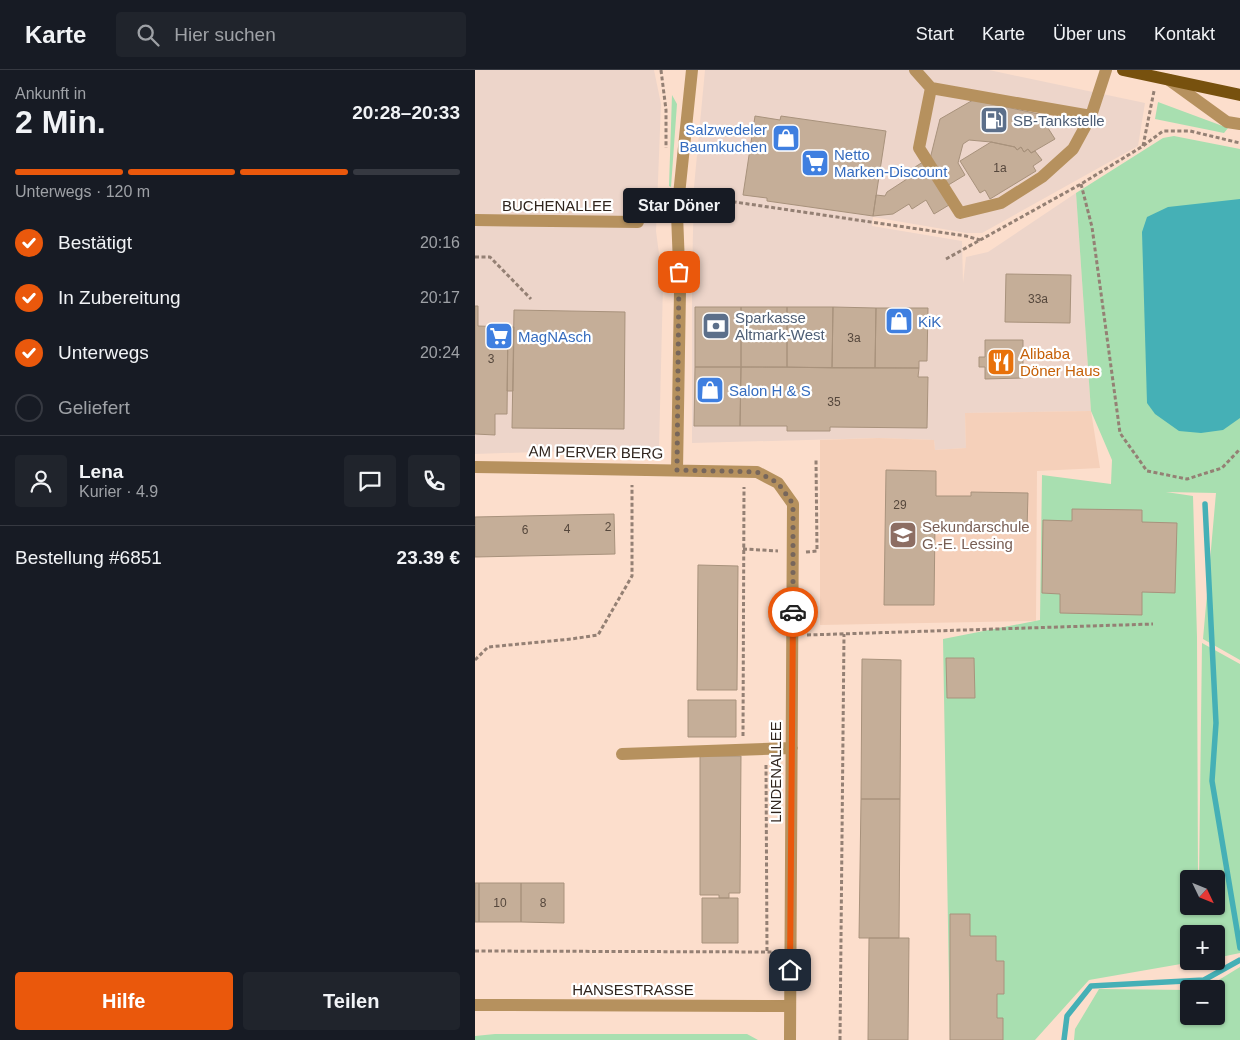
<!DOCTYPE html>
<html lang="de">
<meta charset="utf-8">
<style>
body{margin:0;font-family:Arial,sans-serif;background:#20242c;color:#f1f3f6;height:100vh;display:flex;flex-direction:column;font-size:19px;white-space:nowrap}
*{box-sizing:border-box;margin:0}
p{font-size:16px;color:#9ea1a6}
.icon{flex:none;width:28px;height:28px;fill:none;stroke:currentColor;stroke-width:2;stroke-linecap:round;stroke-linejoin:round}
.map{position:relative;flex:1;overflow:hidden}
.drawer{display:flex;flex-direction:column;background:#171b24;width:475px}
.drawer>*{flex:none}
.needle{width:32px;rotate:133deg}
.buttons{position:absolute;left:705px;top:800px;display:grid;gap:10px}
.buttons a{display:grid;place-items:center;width:45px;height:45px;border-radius:5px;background:#171b24;box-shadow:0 1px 4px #0004;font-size:25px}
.pin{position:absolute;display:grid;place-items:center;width:42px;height:42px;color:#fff;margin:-21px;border-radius:10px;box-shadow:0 2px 8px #0006}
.courier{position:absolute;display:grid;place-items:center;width:50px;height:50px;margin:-25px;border:4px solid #ea580c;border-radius:50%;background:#fff;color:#222;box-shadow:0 1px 6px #0007}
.bubble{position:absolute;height:35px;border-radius:5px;background:#171b24;box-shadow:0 1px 4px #0004;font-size:16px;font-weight:700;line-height:35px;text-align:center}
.summary em{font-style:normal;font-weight:700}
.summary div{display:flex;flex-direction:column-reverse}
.summary{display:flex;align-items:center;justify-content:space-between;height:85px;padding:0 15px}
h1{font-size:32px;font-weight:700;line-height:38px}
.bar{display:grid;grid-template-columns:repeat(4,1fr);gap:8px 5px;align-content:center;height:60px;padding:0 15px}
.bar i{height:6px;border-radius:4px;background:#363941}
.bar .on{background:#ea580c}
.bar p{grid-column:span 4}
.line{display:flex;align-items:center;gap:12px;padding:0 15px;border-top:1px solid #363941}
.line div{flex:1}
.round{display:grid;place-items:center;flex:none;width:52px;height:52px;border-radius:5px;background:#20242c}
ol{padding:0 15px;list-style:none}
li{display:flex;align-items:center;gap:15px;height:55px}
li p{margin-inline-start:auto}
li .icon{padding:5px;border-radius:50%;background:#ea580c;color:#fff;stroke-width:4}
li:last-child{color:#9ea1a6}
li i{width:28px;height:28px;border:2px solid #363941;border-radius:50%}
.button{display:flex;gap:10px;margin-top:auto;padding:10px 15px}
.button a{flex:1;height:58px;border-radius:5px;background:#ea580c;color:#fff;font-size:20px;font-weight:700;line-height:58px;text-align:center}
.button a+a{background:#20242c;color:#f1f3f6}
header{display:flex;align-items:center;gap:30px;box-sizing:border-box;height:70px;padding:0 25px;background:#171b24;border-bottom:1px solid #363941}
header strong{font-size:24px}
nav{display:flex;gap:28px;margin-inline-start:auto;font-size:18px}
.search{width:350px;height:45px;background:#20242c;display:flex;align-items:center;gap:12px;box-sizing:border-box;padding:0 18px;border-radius:5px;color:#9ea1a6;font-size:19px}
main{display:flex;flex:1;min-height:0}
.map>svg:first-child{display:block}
.commercial{fill:#edd5ca}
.built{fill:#f5d0ba}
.green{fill:#a8dfb0}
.water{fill:#45b0b6}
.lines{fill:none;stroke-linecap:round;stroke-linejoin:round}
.stream{stroke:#45b0b6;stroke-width:5.5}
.building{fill:#c5ae98;stroke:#a8927c}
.path{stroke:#948074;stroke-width:3;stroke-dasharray:4 2.5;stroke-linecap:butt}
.minor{stroke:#b6915e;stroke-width:12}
.major{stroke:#77510e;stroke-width:12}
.done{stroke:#77665b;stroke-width:5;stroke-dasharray:0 9}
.route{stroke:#ea580c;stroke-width:6}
.labels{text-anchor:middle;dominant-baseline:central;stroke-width:4.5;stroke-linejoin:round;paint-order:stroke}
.number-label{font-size:12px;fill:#55473c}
.service-label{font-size:15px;fill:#4e5e75;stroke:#fff;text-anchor:start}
.shop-label{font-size:15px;fill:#366cbe;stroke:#fff;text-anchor:start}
.street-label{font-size:15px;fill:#30251e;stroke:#fff}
.food-label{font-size:15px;fill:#c56008;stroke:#fff;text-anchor:start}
.education-label{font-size:15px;fill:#785e54;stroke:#fff;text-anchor:start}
</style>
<header>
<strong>Karte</strong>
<div class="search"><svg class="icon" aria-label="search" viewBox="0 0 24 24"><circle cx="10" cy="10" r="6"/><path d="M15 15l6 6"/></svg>Hier suchen</div>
<nav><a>Start</a><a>Karte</a><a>Über uns</a><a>Kontakt</a></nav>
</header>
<main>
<section class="drawer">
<div class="summary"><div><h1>2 Min.</h1><p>Ankunft in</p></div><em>20:28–20:33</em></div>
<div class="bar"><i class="on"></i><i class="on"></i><i class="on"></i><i></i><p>Unterwegs · 120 m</p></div>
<ol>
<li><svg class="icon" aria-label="check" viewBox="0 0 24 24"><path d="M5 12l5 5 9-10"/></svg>Bestätigt<p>20:16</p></li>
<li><svg class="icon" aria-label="check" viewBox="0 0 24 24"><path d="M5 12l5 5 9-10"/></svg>In Zubereitung<p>20:17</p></li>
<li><svg class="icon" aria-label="check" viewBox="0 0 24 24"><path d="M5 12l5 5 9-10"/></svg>Unterwegs<p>20:24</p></li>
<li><i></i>Geliefert</li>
</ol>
<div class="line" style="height:90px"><a class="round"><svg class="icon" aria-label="person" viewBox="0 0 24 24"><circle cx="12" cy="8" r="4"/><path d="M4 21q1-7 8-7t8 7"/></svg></a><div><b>Lena</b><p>Kurier · 4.9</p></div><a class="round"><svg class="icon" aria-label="chat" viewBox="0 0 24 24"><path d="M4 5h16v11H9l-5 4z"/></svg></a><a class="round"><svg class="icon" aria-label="phone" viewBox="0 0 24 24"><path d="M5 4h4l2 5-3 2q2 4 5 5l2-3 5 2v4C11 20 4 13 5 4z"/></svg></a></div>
<div class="line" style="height:65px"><div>Bestellung #6851</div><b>23.39 €</b></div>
<div class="button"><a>Hilfe</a><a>Teilen</a></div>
</section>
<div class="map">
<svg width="765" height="970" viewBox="0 0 765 970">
<rect width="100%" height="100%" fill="#fcdecc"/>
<path class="commercial" d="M0,0H179L186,34L181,161L188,214L184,378L0,384Z
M230,0H514L670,33L663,76L507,163H491L398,147L397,156L487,171L488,213L491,187L513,182L601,123L616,341L490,343L491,378L460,380L459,370L404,368L217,373V208L219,117Z"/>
<path class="built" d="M616,341L625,398L562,401L561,551L345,555V370L404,368L459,370L460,380L491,378L490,343Z"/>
<path class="green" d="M197,25L202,34L196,117L194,116Z
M683,32L753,58L749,63L680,49Z
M699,66L765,79V590L728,569L741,423L691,422L718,426L722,567L723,809H714V836H723V838V836H741V809H724L727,573L765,594V883L741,888V864H714V891H723L614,910L560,970H475L468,569L565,550L567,405L636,414L637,390L616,341L601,123L688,68Z
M765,897V970H599L600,959L624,919L714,920V946H741V919H729Z
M20,964H272L283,970H0V966Z"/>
<path class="water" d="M765,129V348L748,360L726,363L704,361L680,344L672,333L667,162L672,147L693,137Z"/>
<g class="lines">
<path class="stream" d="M730,434L741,653L737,711L765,878
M589,970L592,946L616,916L729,910L765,890"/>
</g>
<path class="building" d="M498,30L564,44L580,69L556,83L553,79L549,82L546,77L542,80L540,77L516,72L494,70L488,74L483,93L490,105L465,120L452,101L465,49Z
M280,46L305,50L306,46L411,61L398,146L292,131V128L268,125Z
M516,72L540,77L542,80L546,77L549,82L553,79L556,83L560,81L567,90L558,96L561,101L515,129L510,120L505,123L485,91Z
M448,92L474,135L459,144L451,130L437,139L434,134L418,144L398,146L401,125L410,126L412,122L435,107L432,102Z
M531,204L596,205L595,253L530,252Z
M0,236H3V256L33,257L32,344H20V365L0,364Z
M220,237H266V297H220Z
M266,237H312V297H266Z
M312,237H358L357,298L312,297Z
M358,237L401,238L400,298H357Z
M401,238H453L452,291H444V298H400Z
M39,240L150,242L149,359L37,358Z
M33,257H39L38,321H32Z
M510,270H548V308L510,309V297H504V287H510Z
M220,297H266L265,356H219Z
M266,297L444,298L443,307H453L452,358L355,357V361H312V356H265Z
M411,400L461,401V426H496V422L553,423L552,460H491V454H460L459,535H409Z
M597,439L667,440V452L702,453L700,523L667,522V545L585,543V524L567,523L568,450L597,451Z
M139,444L140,484L0,487V447Z
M223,495L263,496L262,620H222Z
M471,588H499L500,628H472Z
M387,589L426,590L425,729H386Z
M213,630H261V667H213Z
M225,686H266L265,823H254V828H244V825H225Z
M386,729H425L424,868H384Z
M0,813H4V852H0Z
M4,813H46V852H4Z
M46,813H89V853L46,852Z
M227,828H263V873H227Z
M475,844H495V866H521V891H529V924H522V948H528V970H475Z
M394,868H434L433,970H393Z"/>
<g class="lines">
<path class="path" d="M186,0L191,40V78
M668,76L679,21
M606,114L617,157L645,363L672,401L712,409L747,398L765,379
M219,126L491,166L505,170
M0,187H15L56,229
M471,189L606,114L668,76L688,61H715L765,73
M268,479L303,481
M331,482L342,481L341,389
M332,565L678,554
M0,590L13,577L96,569L123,565L157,506V415
M268,666L269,417
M291,695L292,882
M0,881L300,882
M365,970L369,564"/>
<path class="minor" d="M440,0L456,18L616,46
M694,10L752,52L765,54
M456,18L444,78L485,143L526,133L567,107L598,79L616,46L631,0
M163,143L202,144
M0,150L163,152
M0,397L282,402L303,413L318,434L315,970
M202,400L205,221L202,144L217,0
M147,684L317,678
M0,935L315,936"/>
<path class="major" d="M648,0L765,25"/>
</g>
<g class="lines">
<path class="done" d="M204,202L202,400L282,402L303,413L318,434V542"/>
<path class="route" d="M315,900L318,542"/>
</g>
<defs>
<symbol id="fuel-square" viewBox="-11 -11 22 22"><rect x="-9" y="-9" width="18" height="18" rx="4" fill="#5c6f8a" stroke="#fff"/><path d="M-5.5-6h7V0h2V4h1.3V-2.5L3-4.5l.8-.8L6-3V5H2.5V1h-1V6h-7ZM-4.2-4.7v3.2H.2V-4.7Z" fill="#fff"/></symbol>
<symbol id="shop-square" viewBox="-11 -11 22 22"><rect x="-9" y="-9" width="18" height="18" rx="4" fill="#3f7fe0" stroke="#fff"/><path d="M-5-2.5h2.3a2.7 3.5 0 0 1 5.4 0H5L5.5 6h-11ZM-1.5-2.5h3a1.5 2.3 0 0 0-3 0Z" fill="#fff"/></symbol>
<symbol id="supermarket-square" viewBox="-11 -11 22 22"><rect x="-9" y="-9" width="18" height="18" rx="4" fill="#3f7fe0" stroke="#fff"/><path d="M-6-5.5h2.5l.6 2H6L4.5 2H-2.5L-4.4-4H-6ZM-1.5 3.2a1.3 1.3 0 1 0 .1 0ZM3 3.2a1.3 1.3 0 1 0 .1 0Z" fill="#fff"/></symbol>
<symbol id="bank-square" viewBox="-11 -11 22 22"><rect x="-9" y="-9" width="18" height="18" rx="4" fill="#5c6f8a" stroke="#fff"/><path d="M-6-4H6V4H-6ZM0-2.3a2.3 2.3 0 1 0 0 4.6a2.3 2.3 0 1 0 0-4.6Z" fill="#fff"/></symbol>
<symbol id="restaurant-square" viewBox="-11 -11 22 22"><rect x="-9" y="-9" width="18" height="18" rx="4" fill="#e8710a" stroke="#fff"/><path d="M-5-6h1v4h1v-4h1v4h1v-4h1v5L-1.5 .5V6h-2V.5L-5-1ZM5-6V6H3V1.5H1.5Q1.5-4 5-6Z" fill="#fff"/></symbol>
<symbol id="school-square" viewBox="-11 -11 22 22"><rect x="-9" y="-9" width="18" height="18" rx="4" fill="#8d6e63" stroke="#fff"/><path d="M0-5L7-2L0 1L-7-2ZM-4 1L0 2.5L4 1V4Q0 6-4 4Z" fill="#fff"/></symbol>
</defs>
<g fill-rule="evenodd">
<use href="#fuel-square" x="503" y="34" width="32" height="32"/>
<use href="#shop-square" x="295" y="52" width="32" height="32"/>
<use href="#supermarket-square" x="324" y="77" width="32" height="32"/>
<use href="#shop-square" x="408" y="235" width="32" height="32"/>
<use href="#bank-square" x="225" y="240" width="32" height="32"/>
<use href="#supermarket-square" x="8" y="250" width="32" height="32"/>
<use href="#restaurant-square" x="510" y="276" width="32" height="32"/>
<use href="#shop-square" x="219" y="304" width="32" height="32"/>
<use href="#school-square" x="412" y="449" width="32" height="32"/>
</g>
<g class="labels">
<g class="number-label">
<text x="525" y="98">1a</text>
<text x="563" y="229">33a</text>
<text x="379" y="268">3a</text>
<text x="16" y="289">3</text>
<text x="359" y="332">35</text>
<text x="425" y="435">29</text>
<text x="133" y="457">2</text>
<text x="92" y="459">4</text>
<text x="50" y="460">6</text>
<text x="25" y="833">10</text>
<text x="68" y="833">8</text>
</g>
<g class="service-label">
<text x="538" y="50">SB-Tankstelle</text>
<text x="260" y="247">Sparkasse<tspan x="260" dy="17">Altmark-West</tspan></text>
</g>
<g class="shop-label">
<text x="292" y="59" text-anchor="end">Salzwedeler<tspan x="292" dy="17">Baumkuchen</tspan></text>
<text x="359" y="84">Netto<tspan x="359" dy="17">Marken-Discount</tspan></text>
<text x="443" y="251">KiK</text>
<text x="43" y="266">MagNAsch</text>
<text x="254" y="320">Salon H &amp; S</text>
</g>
<g class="street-label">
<text x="82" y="135">BUCHENALLEE</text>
<text transform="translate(121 382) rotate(1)">AM PERVER BERG</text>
<text transform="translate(300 702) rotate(-90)">LINDENALLEE</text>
<text x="158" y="919">HANSESTRASSE</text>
</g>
<g class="food-label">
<text x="545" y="283">Alibaba<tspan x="545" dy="17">Döner Haus</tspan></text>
</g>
<g class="education-label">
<text x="447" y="456">Sekundarschule<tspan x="447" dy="17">G.-E. Lessing</tspan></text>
</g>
</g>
</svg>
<div class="buttons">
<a><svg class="needle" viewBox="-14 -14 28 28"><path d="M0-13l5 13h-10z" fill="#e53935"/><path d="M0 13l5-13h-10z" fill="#9ea1a6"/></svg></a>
<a>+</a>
<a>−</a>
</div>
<div class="pin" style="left:204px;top:202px;background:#ea580c"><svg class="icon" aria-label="bag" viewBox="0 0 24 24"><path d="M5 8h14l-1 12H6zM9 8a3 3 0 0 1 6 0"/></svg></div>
<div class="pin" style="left:315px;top:900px;background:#1f2937"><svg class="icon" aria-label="home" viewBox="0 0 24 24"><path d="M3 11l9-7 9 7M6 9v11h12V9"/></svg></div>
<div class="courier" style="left:318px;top:542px"><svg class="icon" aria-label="car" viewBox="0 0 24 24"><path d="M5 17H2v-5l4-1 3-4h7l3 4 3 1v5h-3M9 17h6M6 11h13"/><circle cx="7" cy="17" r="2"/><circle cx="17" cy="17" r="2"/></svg></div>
<div class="bubble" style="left:148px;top:118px;width:112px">Star Döner</div>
</div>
</main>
